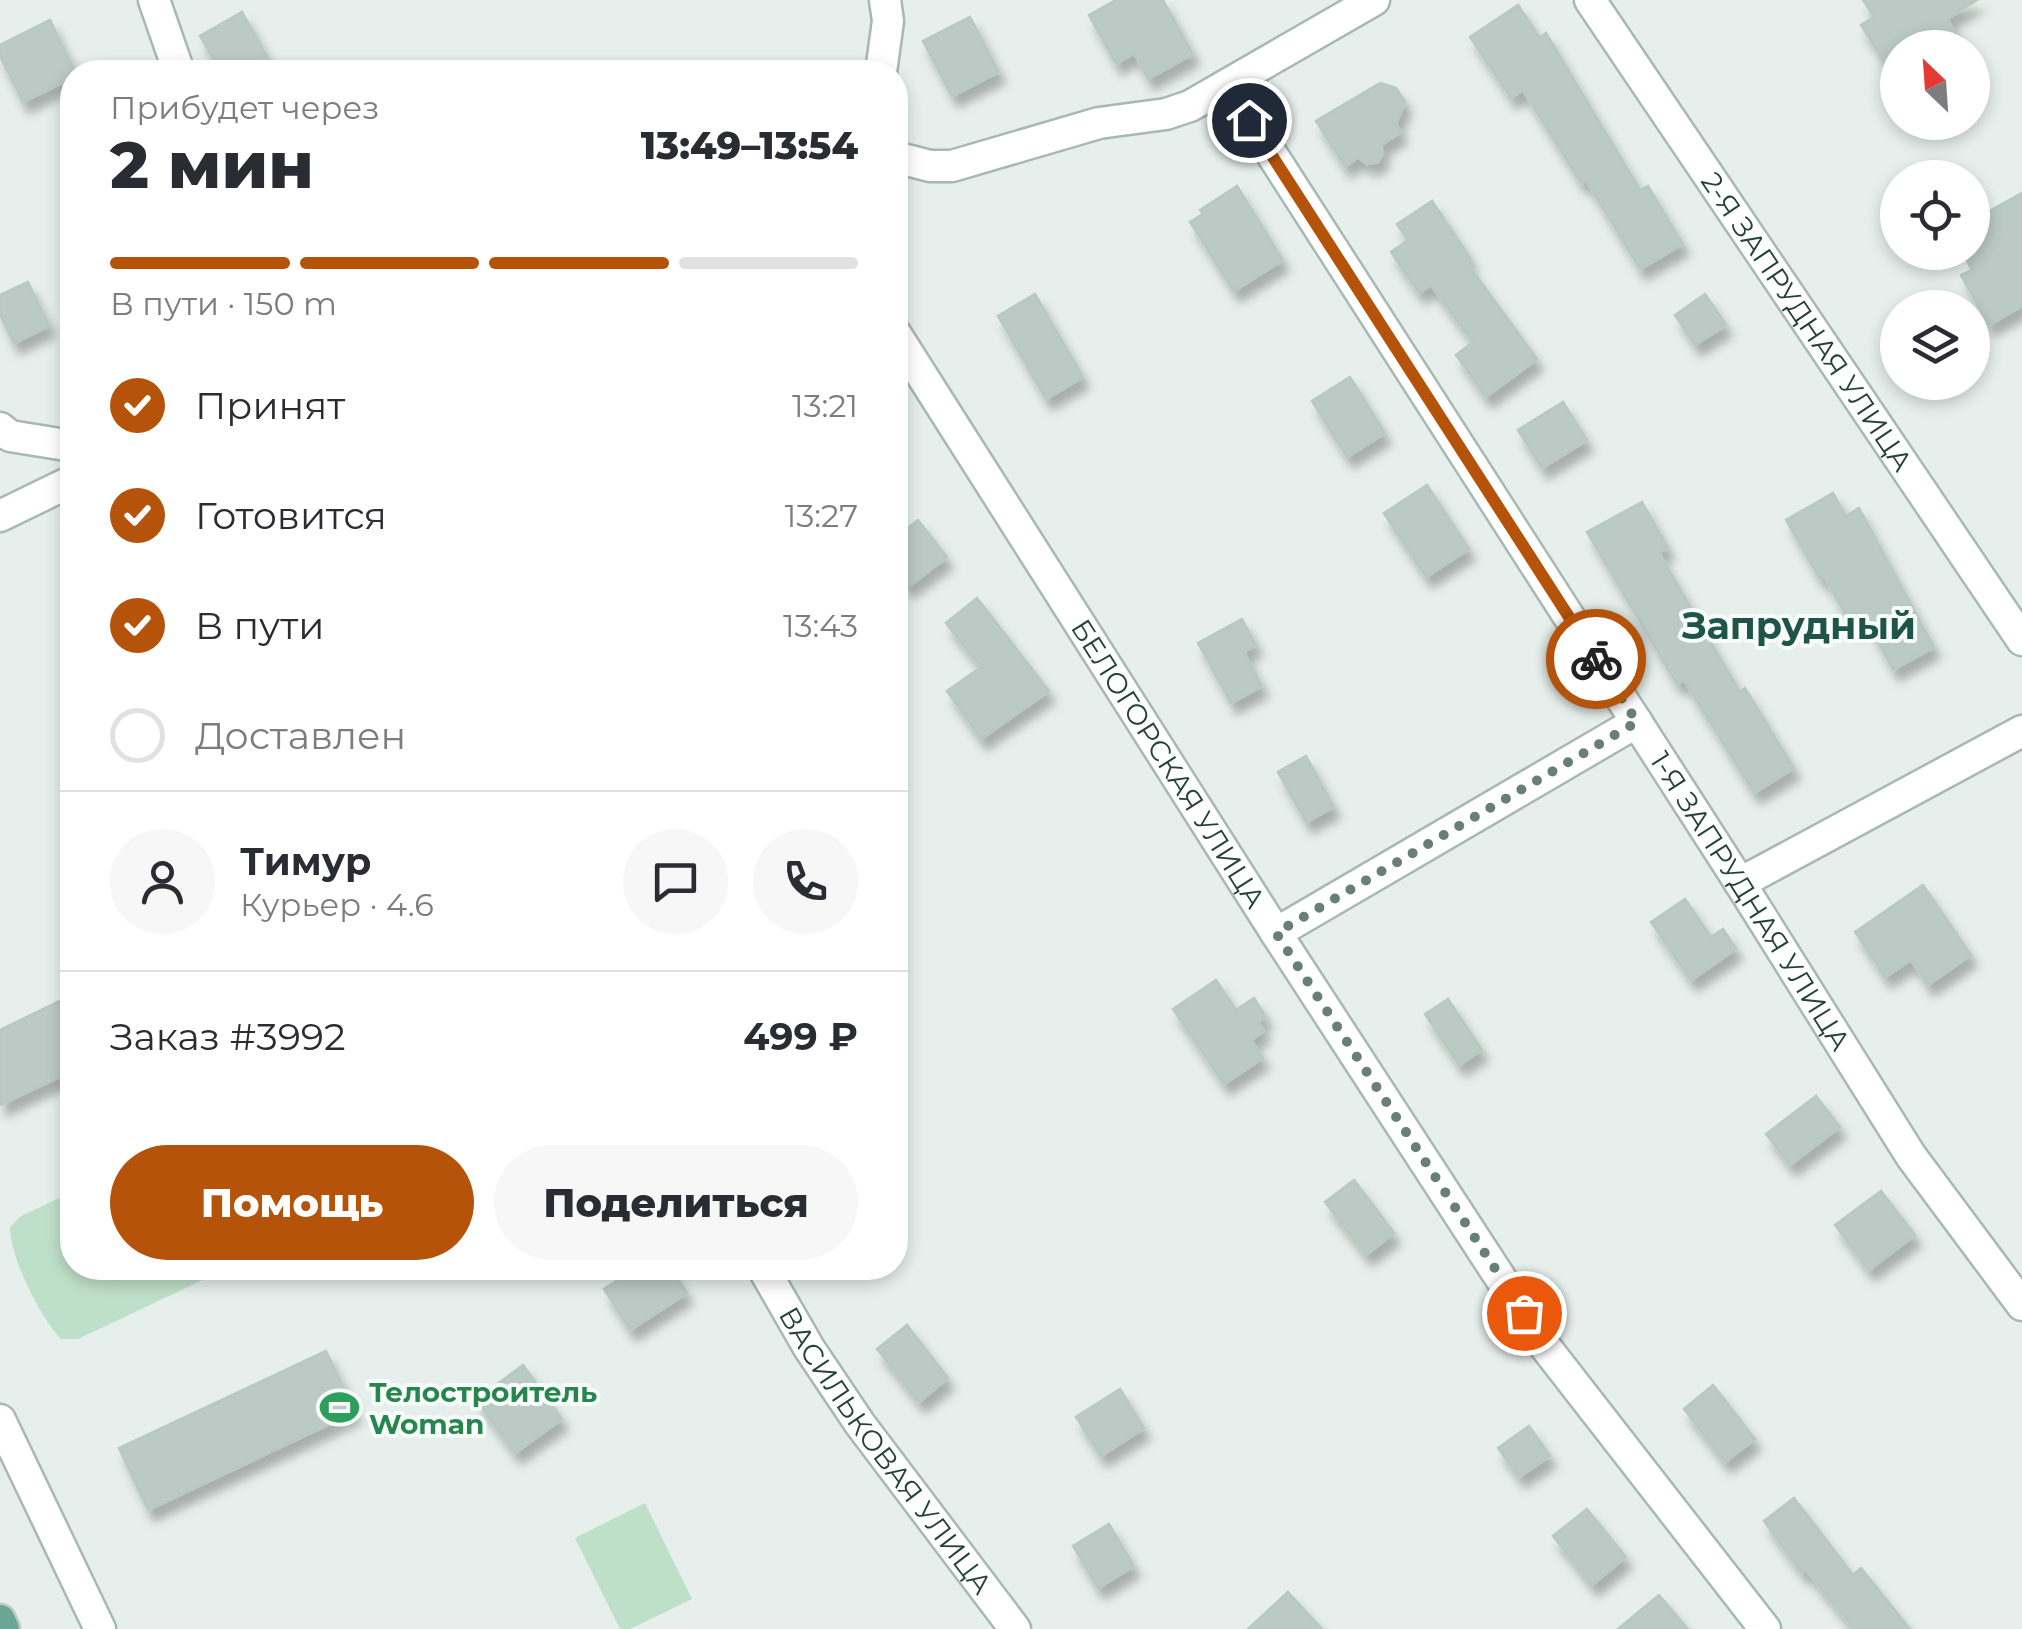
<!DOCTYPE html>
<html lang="ru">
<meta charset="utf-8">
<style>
body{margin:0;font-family:Montserrat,sans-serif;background:#f7f7f7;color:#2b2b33;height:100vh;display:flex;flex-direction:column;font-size:38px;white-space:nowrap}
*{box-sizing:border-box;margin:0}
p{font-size:32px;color:#7c7c81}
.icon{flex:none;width:55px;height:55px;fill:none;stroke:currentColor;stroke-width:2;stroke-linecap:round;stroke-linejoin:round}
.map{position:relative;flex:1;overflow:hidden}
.drawer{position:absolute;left:60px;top:60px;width:848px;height:1220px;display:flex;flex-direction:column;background:#fff;border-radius:40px;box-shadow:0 5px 15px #0003}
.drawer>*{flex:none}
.needle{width:65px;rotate:335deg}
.controls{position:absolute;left:1880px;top:30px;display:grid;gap:20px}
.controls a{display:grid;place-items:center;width:110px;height:110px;border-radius:50%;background:#fff;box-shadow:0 5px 15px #0003;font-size:50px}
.pin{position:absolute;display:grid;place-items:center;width:85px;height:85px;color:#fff;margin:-42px;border:5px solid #fff;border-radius:50%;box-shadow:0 2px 10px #0007}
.courier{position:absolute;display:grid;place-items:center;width:100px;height:100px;margin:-50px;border:8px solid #b45309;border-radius:50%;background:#fff;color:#222;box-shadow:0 2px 12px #0007}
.summary em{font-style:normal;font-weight:800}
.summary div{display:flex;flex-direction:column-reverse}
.summary{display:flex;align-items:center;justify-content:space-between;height:170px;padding:0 50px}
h1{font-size:65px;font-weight:800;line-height:75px}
.bar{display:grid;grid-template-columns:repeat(4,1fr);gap:15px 10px;align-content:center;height:120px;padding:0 50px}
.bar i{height:12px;border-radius:8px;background:#e1e1e2}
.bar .active{background:#b45309}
.bar p{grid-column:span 4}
.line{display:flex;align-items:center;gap:25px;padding:0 50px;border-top:2px solid #e1e1e2}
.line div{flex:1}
.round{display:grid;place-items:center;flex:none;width:105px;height:105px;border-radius:52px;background:#f7f7f7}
ol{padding:0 50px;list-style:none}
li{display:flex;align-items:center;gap:30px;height:110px}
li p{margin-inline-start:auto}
li .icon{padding:10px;border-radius:50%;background:#b45309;color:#fff;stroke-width:4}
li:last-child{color:#7c7c81}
li i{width:55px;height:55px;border:5px solid #e1e1e2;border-radius:50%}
.action{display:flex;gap:20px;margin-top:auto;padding:20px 50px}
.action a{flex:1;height:115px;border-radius:60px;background:#b45309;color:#fff;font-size:40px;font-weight:800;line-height:115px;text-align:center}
.action a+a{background:#f7f7f7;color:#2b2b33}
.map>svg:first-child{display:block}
.green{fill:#bfe0c8}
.building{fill:#bbcac4;stroke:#b8c9c2;stroke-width:2.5;filter:url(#shadow)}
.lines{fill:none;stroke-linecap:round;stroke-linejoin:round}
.minor-casing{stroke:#a8b8b2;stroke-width:35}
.major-casing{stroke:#c2cac8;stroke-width:35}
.minor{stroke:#fff;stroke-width:30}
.major{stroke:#6aa596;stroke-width:30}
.done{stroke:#687f78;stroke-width:10;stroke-dasharray:0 18}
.route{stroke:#b45309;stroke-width:12}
.labels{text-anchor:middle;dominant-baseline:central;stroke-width:8;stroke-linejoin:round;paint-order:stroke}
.street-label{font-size:28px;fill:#24423a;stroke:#f7fbf9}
.leisure-label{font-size:28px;font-weight:bold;fill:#27864d;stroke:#f7fbf9;text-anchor:start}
.district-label{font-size:38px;font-weight:bold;fill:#1f5548;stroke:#f7fbf9}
</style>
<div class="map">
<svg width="2022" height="1629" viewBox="0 0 2022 1629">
<defs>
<filter id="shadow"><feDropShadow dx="6" dy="11" stdDeviation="5" flood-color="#0004"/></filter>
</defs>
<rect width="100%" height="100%" fill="#e6efeb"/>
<path class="green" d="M72,1192V1268H228L78,1339H61C41,1319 9,1255 10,1227L21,1216Z
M645,1503L692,1599L630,1629H620L575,1538Z"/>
<path class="building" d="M1116,0H1163L1193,54L1148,79L1134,53L1116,64L1089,15Z
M1863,0H1977L1947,19L1964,48H1898V51L1883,60L1861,25L1874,17Z
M1518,5L1540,38L1546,33L1640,190L1648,186L1683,244L1640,269L1586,180L1581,183L1523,90L1511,98L1470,37Z
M242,12L268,58L243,72H221L200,36Z
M970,17L999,72L952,96L923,41Z
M50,20L75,72H72V78L23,102L0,56V45Z
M1380,83L1396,88L1405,102L1396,124L1401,132L1381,145L1383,154L1378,162L1367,164L1358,157L1345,167L1316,121Z
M1237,186L1283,260L1234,291L1190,222L1203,214L1200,210Z
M2022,193V306L1989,325L1961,275L1972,270L1966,259L1972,255V221Z
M1432,201L1471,259L1466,262L1537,359L1486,397L1456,355L1473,342L1431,285L1419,293L1391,252L1408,240L1397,224Z
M28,282L49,326L14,343L0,315V295Z
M1035,294L1083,377L1046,399L998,316Z
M1705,294L1726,325L1695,345L1675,315Z
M1350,377L1385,433L1347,457L1312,401Z
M1563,402L1587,440L1542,468L1518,430Z
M1427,485L1469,549L1426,577L1384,513Z
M1833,493L1846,516L1859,508L1934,647L1893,670L1866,620L1853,628L1824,576L1820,579L1786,520Z
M1642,502L1668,548L1659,553L1740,692L1745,688L1794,768L1754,793L1684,680L1677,684L1587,532Z
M918,520L947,557L908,587L895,571V538Z
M977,598L1049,691L981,739L947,691L981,667L946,623Z
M1242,619L1256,645L1244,652L1262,686L1231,703L1198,643Z
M1306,756L1334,807L1306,822L1278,772Z
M1923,885L1971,955L1928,985L1911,960L1885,977L1855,932Z
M1685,899L1711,937L1723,929L1736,949L1691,980L1651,922Z
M1216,980L1236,1010L1254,998L1266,1017L1258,1022L1264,1031L1251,1040L1263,1058L1224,1084L1173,1009Z
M72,995V1071L0,1105V1030Z
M1448,999L1482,1050L1459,1065L1425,1014Z
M1816,1096L1840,1127L1790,1165L1766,1134Z
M1354,1180L1394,1233L1366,1255L1325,1202Z
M1881,1191L1915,1235L1869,1270L1835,1225Z
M637,1268H670L687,1293L630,1330L604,1289Z
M907,1325L948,1378L919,1402L877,1349Z
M326,1351L355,1412L148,1510L119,1448Z
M523,1365L562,1419L515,1453L476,1400Z
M1713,1385L1755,1439L1725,1462L1684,1409Z
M1120,1389L1144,1428L1101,1456L1076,1417Z
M1529,1426L1550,1456L1519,1477L1498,1448Z
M1794,1498L1853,1575L1861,1568L1910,1629H1854L1806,1570L1802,1573L1764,1521Z
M1587,1509L1626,1557L1592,1585L1553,1536Z
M1109,1524L1134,1566L1098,1588L1073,1546Z
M1288,1592L1322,1629H1248Z
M1659,1595L1688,1629H1618Z"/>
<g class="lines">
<defs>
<g id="minor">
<path d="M154,0L179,72"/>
<path id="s1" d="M1590,0L2022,640"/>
<path d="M881,72L888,21L885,0"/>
<path id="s2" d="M1228,86L1740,883L1911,1156L2022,1305"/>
<path d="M895,157L930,166H952L1099,123L1166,114L1190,106L1374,0"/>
<path id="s3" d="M895,333L1276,933L1544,1345L1765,1629"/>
<path d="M0,428L10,436L72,446"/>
<path d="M0,516L72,481"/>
<path d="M1740,883L2022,731"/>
<path d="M1276,933L1637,722"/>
<path id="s4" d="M763,1268L809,1348L860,1424L1015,1629"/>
<path d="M0,1420L100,1629"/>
</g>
<path id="major" d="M0,1620L4,1629"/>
</defs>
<use href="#minor" class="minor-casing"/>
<use href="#major" class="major-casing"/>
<use href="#minor" class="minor"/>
<use href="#major" class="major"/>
</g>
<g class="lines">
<path class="done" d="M1524,1313L1276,933L1637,722L1596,659"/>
<path class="route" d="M1249,120L1596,659"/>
</g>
<defs>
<symbol id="stadium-bare" viewBox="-9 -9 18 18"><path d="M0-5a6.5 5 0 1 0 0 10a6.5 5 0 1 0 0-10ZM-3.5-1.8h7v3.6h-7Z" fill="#2e9e5b" stroke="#f7fbf9" stroke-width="2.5" paint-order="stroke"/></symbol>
</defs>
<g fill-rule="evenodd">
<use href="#stadium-bare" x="312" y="1380" width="55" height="55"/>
</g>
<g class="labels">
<g class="street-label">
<text stroke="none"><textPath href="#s1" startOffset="388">2-Я ЗАПРУДНАЯ УЛИЦА</textPath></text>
<text stroke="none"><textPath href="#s3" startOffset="510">БЕЛОГОРСКАЯ УЛИЦА</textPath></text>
<text stroke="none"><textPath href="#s2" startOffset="968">1-Я ЗАПРУДНАЯ УЛИЦА</textPath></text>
<text stroke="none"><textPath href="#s4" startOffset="220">ВАСИЛЬКОВАЯ УЛИЦА</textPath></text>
</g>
<g class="leisure-label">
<text x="369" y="1392">Телостроитель<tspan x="369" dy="32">Woman</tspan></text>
</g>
<g class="district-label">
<text x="1799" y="625">Запрудный</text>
</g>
</g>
</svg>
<div class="controls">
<a><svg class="needle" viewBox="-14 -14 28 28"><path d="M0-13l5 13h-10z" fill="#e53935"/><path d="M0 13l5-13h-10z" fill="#7c7c81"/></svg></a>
<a><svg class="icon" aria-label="locate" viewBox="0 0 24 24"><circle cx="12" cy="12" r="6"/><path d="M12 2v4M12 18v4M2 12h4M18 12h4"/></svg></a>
<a><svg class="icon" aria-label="layers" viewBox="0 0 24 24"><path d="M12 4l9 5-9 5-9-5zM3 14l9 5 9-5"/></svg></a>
</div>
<div class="pin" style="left:1524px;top:1313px;background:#ea580c"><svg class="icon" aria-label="bag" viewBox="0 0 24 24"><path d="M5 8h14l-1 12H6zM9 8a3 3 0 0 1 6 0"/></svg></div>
<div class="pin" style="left:1249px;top:120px;background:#1f2937"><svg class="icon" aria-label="home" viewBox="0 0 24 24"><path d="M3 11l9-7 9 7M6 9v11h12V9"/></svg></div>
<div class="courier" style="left:1596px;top:659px"><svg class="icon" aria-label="bike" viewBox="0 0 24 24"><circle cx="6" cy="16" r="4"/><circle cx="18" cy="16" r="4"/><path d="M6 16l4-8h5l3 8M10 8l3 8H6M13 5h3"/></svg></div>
<section class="drawer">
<div class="summary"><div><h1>2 мин</h1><p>Прибудет через</p></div><em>13:49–13:54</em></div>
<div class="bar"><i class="active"></i><i class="active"></i><i class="active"></i><i></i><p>В пути · 150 m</p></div>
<ol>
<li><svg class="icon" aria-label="check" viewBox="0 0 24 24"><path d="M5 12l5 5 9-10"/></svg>Принят<p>13:21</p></li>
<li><svg class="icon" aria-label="check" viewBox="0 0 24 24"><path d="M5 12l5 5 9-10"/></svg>Готовится<p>13:27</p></li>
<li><svg class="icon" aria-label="check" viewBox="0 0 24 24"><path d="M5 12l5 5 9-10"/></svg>В пути<p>13:43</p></li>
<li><i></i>Доставлен</li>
</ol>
<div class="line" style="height:180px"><a class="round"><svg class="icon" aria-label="person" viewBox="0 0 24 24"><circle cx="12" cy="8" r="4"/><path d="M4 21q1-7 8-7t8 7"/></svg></a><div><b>Тимур</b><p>Курьер · 4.6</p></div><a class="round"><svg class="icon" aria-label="chat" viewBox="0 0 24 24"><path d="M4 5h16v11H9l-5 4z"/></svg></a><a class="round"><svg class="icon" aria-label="phone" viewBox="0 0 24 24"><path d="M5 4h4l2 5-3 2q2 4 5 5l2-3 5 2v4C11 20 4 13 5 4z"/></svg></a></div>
<div class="line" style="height:130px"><div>Заказ #3992</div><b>499 ₽</b></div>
<div class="action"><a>Помощь</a><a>Поделиться</a></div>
</section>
</div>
